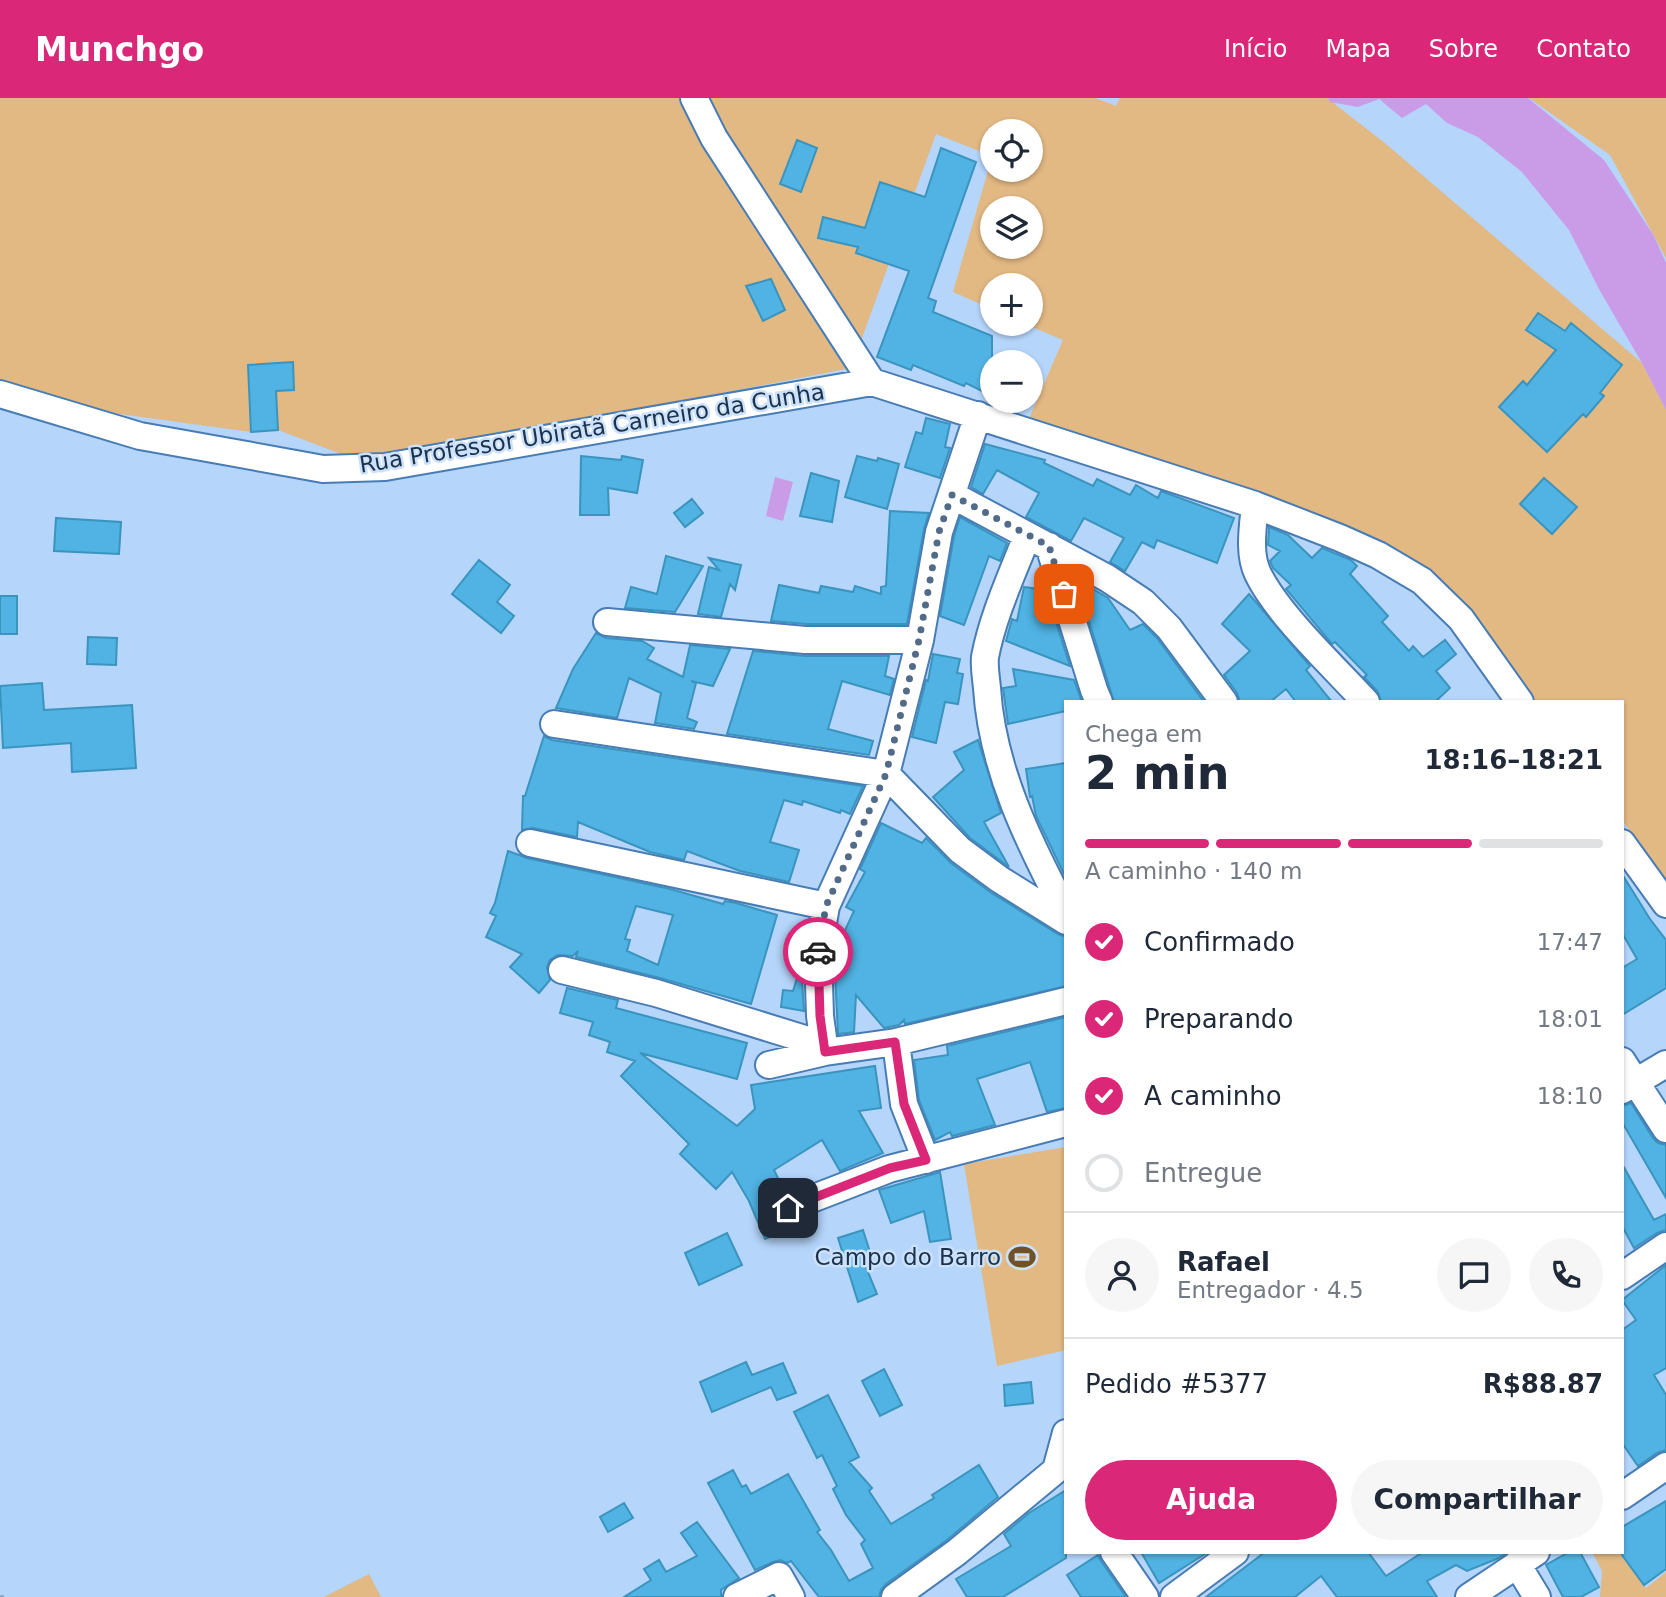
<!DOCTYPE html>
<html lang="pt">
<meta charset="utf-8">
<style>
body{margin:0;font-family:"DejaVu Sans",sans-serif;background:#f6f6f7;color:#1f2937;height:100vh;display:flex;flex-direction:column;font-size:26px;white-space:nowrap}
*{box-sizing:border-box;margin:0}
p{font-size:23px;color:#747a83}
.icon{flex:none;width:38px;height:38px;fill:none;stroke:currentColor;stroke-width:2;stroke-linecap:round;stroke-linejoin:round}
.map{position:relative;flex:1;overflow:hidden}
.side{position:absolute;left:1064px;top:602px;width:560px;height:854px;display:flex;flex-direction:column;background:#fff;border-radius:0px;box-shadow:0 2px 5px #0004}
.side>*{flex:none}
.tools{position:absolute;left:980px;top:21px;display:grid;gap:14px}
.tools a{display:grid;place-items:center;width:63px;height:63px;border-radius:50%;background:#fff;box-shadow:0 2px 5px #0004;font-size:35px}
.pin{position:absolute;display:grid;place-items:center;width:60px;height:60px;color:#fff;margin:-30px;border-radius:14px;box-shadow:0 4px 10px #0006}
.courier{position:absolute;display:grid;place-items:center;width:70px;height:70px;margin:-35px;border:5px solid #db2777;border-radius:50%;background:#fff;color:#222;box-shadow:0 2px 9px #0007}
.overview em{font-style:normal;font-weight:700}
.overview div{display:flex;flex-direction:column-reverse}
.overview{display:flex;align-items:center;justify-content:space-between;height:119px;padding:0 21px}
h1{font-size:46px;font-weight:700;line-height:52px}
.bar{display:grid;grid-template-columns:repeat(4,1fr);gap:10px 7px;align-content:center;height:84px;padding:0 21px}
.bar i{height:9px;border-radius:5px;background:#e0e1e3}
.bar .current{background:#db2777}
.bar p{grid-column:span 4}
.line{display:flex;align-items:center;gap:18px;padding:0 21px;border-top:2px solid #e0e1e3}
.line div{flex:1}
.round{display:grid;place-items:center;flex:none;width:74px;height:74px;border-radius:37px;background:#f6f6f7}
ol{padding:0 21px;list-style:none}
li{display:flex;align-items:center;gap:21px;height:77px}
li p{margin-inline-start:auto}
li .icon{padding:7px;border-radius:50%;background:#db2777;color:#fff;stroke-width:4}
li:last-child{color:#747a83}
li i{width:38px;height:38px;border:4px solid #e0e1e3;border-radius:50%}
.cta{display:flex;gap:14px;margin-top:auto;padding:14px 21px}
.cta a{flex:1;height:80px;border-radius:42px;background:#db2777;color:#fff;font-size:28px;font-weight:700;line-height:80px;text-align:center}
.cta a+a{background:#f6f6f7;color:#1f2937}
header{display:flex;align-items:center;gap:42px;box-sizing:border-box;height:98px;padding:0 35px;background:#db2777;color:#fff}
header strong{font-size:33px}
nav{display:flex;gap:38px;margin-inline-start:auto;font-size:24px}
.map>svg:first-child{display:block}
.green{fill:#e2b883;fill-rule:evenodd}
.water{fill:#ca9ce7}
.building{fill:#50b3e3;stroke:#3a94be;stroke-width:2;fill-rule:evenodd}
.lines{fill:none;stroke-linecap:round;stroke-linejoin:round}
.minor-casing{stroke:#487cb5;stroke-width:30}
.path{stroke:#85a2c4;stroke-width:3.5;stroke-dasharray:7 3.5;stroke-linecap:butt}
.minor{stroke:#fff;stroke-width:26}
.done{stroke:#526b88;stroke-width:7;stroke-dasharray:0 12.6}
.route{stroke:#db2777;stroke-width:9}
.labels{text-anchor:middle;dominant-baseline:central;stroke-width:5;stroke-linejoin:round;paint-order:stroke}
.street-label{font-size:23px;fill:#1c324a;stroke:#cce1fb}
.poi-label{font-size:23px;fill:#1c324a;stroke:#cce1fb;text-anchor:end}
</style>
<header>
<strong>Munchgo</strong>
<nav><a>Início</a><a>Mapa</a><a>Sobre</a><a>Contato</a></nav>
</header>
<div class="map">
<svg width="1666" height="1499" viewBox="0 0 1666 1499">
<rect width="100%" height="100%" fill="#b5d5fb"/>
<path class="green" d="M0,0H1095L1116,8L1120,0H1327L1386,46L1642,265L1666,312V781L1622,722V604H1533L1439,479L1208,376L1024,332L1063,242L1025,226H1031V187H992V211L953,194L992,59V72H1031V33H992V58L936,36L858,251L846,271L362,364L278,332L251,334L62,308L0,283ZM992,110H1031V149H992Z
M1529,0H1666V160L1610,57Z
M1066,1049V1252L997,1268L964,1066Z
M1592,1454H1620L1646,1490L1666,1474V1499H1600L1602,1473Z
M369,1476L381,1499H324Z"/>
<path class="water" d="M1328,0H1528L1604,62L1654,138L1666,165V312L1642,265L1600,193L1569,132L1522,74L1478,39L1447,25L1426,6L1402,20L1379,1L1358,9L1330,4Z
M775,379L793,384L783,423L766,418Z"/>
<path class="building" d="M797,42L817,50L801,94L780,86Z
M941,50L976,64L928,200L936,203L933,214L992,238V298L966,285L964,288L913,267L911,272L877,259L909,173L856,155L858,149L818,140L823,119L865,130L880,84L925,99Z
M771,181L785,212L763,223L746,188Z
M1538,215L1565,233L1571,225L1622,267L1600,295L1604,298L1586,319L1583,316L1547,354L1499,309L1523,283L1527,287L1556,252L1526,232Z
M293,264L294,292L276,293L278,332L251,334L248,267Z
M926,320L950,326L945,349L950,350L940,380L905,369L916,334L922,336Z
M985,346L1045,362L1044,365L1093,388L1097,381L1130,397L1136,387L1158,400L1161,393L1234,420L1217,465L1157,442L1154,450L1142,444L1125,473L1110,464L1124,440L1084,420L1071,443L1026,419L1039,395L997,372L983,396L971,389Z
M581,358L621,362L622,358L643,362L637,395L608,390L609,417H580Z
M857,358L877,363L878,360L899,366L887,411L845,399Z
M811,375L839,383L832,424L800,418Z
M1544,380L1577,409L1552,436L1520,406Z
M692,401L703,415L685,429L674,415Z
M890,413L929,415L924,431L907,526H806L771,523L779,487L819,495L821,488L853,494L855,488L881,496V489L886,488Z
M960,419L1007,445L1000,463L989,458L964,527L940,518L954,438Z
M56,420L121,424L119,456L54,453Z
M1269,429L1288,437L1312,460L1322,450L1351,462L1357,468L1350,476L1388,518L1382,524L1409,553L1413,548L1423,559L1445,542L1456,556L1436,573L1450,590L1435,604H1381L1378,594L1364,579L1367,577L1335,544L1332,546L1286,491L1291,487L1273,470L1270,463L1280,453L1268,447Z
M666,458L703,468L675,514L625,510L631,489L657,496Z
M709,460L741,467L735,492L730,486L721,519L698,516L709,469L719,472Z
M479,462L510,487L497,504L514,518L501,535L452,496Z
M1076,481L1108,500L1130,532L1143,526L1157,540L1204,604H1114Z
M1024,489L1046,492L1070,568L1006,543L1012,521L1017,523Z
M1249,496L1310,568L1306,572L1332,604H1296L1286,591L1270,604H1240L1237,595L1224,577L1250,553L1222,526Z
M0,498H17V536H0Z
M596,535L606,540L642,543L654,550L647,561L683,579L690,547L730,551L713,588L691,583L696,585L687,620L697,624L694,631L655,625L661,595L629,580L617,620L556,610L573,571Z
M88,539L117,540L116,567L87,566Z
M753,553L805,558H889L885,578L894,581L890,597L842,583L828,631L873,643L869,657L727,636Z
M933,556L960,561L957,575L963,576L958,606L945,604L936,645L912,639L926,582L928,583Z
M1013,571L1074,582L1082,604H1066V613L1008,626L1003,590L1016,588Z
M42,585L44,612L132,607L136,670L72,674L71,645L3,650L0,588Z
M544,638L552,642L863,688L850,716L841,712L840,715L803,703L802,707L784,702L770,744L799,752L789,784L740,773L687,753L684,762L650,754L578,724L577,739L533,730L522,732L523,698H525Z
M978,642L1001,715L984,724L1009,769L970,740L933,699L964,672L954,654Z
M1066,665V780L1036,718L1032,698L1030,699L1026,671Z
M881,725L922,745L926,740L951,765L990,794L1058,836L1066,839V888L905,926L904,922L899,927L884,930L856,897L854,934L838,936L834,856L854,813L846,809L865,774L860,771Z
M508,753L527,760L670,791L723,806L725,803L736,805L777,817L751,906L660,880L576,859L578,853L573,858L558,857L550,862L547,869L550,882L539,895L510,869L522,856L486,839L496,818L490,815L495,805ZM636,808L673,817L658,867L627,853L630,842L625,841Z
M1622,776L1650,821L1666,842V890L1622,917V870L1637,861L1622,835Z
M801,867L804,913L781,909L783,892L793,893Z
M567,890L618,902L616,910L747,945L737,981L640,955L737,1028L755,1011L751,987L875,968L881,1010L859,1013L883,1055L840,1073L822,1042L774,1072L782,1088L767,1097L783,1134L765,1141L749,1103L732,1074L716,1091L680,1056L689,1046L621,978L635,963L607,954L610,944L589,937L593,924L560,915Z
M1066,919V1010L1047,1014L1030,964L977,981L995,1027L952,1038L950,1034L935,1042L919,1002L914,962L948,957L947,948Z
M1631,1005L1653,1040L1658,1045L1666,1047V1100L1622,1024V1008Z
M1622,1066L1654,1122L1666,1116V1132L1657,1135L1634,1150L1622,1128Z
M940,1074L951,1141L930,1144L924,1113L891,1125L879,1092Z
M863,1132L870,1154L861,1157L877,1196L858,1204L838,1140Z
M727,1135L742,1167L699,1187L685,1155Z
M1666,1167V1270L1654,1277L1666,1297V1352L1657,1355L1638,1368L1622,1345V1232L1636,1222L1622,1202Z
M746,1264L752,1277L783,1265L796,1295L777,1302L771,1289L712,1314L700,1284Z
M884,1271L902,1307L880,1318L862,1283Z
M1031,1284L1033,1305L1005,1308L1004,1287Z
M828,1297L859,1359L849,1364L872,1390L869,1393L891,1426L934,1400L932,1397L979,1367L998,1399L947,1442L886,1486L881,1492L879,1499H819L791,1463L787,1465L780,1462L773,1464L755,1472L708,1385L733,1372L742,1389L746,1387L751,1396L788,1376L820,1432L817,1434L831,1452L849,1483L873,1470L861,1446L865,1442L846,1417L833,1391L837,1388L822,1357L817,1360L794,1314Z
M1066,1392V1460L1003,1499H967L956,1481L1011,1448L1004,1436L1029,1415Z
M1666,1403V1471L1644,1487L1622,1457V1429Z
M624,1405L633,1420L608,1434L600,1419Z
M697,1424L739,1480L721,1492V1499H624L651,1482L644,1471L659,1462L666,1474L697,1458L681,1435Z
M1141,1454H1208L1159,1485Z
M1265,1454H1368L1386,1478L1423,1454H1507L1499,1460L1467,1473L1456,1467L1427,1483L1437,1499H1337L1321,1478L1295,1499H1206Z
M1569,1454H1580L1599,1489L1581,1499H1563L1546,1467Z
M1098,1457L1101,1463L1126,1499H1081L1067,1477Z"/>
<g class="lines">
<defs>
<path id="minor" d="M694,0L714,40L872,284
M0,296L140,338L224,353L323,371L385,369L872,284L1255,407L1340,440L1378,457L1422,483L1461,521L1520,604
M952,397L1107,480L1143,504L1169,530L1224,604
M1255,407C1253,428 1248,456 1258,476C1278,517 1334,569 1366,604
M1027,438C1012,477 993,517 985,559C984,568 986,580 987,590C992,671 1029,745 1066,815
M1049,448L1094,592L1099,604
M607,524L805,542H920
M554,626L886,676L960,752L999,781L1066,823
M530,745L826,808
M1622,745L1666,806
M562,872L656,895L824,947
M896,944L904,1006L926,1062
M825,954L820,918L818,853L826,808L886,676L920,542L939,434L978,317
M1622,963L1666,1031
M769,967L825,954L896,944L1066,903
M1622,992L1666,966
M788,1110L889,1071L1066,1025
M1622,1178L1666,1148
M1622,1398L1666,1368
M1114,1454L1145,1499
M1517,1466L1537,1499
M737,1499L779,1478L791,1499
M895,1499L957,1454L1056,1372L1066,1335
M1174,1499L1235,1454
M1469,1499L1536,1454"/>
</defs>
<use href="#minor" class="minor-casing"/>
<path class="path" d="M0,1499H4"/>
<use href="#minor" class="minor"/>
</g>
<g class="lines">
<path class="done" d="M818,854L826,808L886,676L919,542L939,434L952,397L1049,448L1064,496"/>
<path class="route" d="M788,1110L890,1070L926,1062L904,1006L895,944L825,954L820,918L818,854"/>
</g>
<defs>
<symbol id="stadium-bare" viewBox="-9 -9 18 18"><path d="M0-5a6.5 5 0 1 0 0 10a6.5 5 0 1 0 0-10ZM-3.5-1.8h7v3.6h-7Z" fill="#715127" stroke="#cce1fb" stroke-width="2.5" paint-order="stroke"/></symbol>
</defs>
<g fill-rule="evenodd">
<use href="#stadium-bare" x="1003" y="1140" width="38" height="38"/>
</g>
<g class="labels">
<g class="street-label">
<text transform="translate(592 330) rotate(-9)">Rua Professor Ubiratã Carneiro da Cunha</text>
</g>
<g class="poi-label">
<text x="1001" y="1159">Campo do Barro</text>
</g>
</g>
</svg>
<div class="tools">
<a><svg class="icon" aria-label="locate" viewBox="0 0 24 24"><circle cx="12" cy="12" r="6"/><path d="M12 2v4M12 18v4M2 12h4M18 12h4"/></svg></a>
<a><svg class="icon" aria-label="layers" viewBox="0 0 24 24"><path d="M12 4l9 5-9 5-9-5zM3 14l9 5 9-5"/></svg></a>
<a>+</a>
<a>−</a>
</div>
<div class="pin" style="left:1064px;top:496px;background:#ea580c"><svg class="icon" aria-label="bag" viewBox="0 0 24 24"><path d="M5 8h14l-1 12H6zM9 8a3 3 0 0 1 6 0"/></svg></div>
<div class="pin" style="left:788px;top:1110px;background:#1f2937"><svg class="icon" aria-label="home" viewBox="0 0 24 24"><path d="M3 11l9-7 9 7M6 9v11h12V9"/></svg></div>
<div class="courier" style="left:818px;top:854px"><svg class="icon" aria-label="car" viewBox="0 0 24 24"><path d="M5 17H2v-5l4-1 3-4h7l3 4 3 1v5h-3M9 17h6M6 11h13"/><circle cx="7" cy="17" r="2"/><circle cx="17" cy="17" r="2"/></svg></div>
<section class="side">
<div class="overview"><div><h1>2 min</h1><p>Chega em</p></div><em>18:16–18:21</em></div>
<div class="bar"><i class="current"></i><i class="current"></i><i class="current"></i><i></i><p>A caminho · 140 m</p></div>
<ol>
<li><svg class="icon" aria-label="check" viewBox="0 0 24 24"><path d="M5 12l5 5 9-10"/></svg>Confirmado<p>17:47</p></li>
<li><svg class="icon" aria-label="check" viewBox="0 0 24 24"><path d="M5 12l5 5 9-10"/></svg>Preparando<p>18:01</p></li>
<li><svg class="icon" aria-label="check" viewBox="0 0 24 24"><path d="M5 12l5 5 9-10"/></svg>A caminho<p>18:10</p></li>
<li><i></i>Entregue</li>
</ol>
<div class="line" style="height:126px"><a class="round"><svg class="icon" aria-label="person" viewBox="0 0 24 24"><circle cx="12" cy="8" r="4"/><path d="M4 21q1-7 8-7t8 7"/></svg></a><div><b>Rafael</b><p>Entregador · 4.5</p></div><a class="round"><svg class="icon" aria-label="chat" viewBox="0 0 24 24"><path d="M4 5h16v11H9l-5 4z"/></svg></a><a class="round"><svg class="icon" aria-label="phone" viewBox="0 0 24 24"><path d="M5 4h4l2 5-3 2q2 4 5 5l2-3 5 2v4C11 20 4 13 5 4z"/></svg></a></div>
<div class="line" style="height:91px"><div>Pedido #5377</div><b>R$88.87</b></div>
<div class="cta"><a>Ajuda</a><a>Compartilhar</a></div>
</section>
</div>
